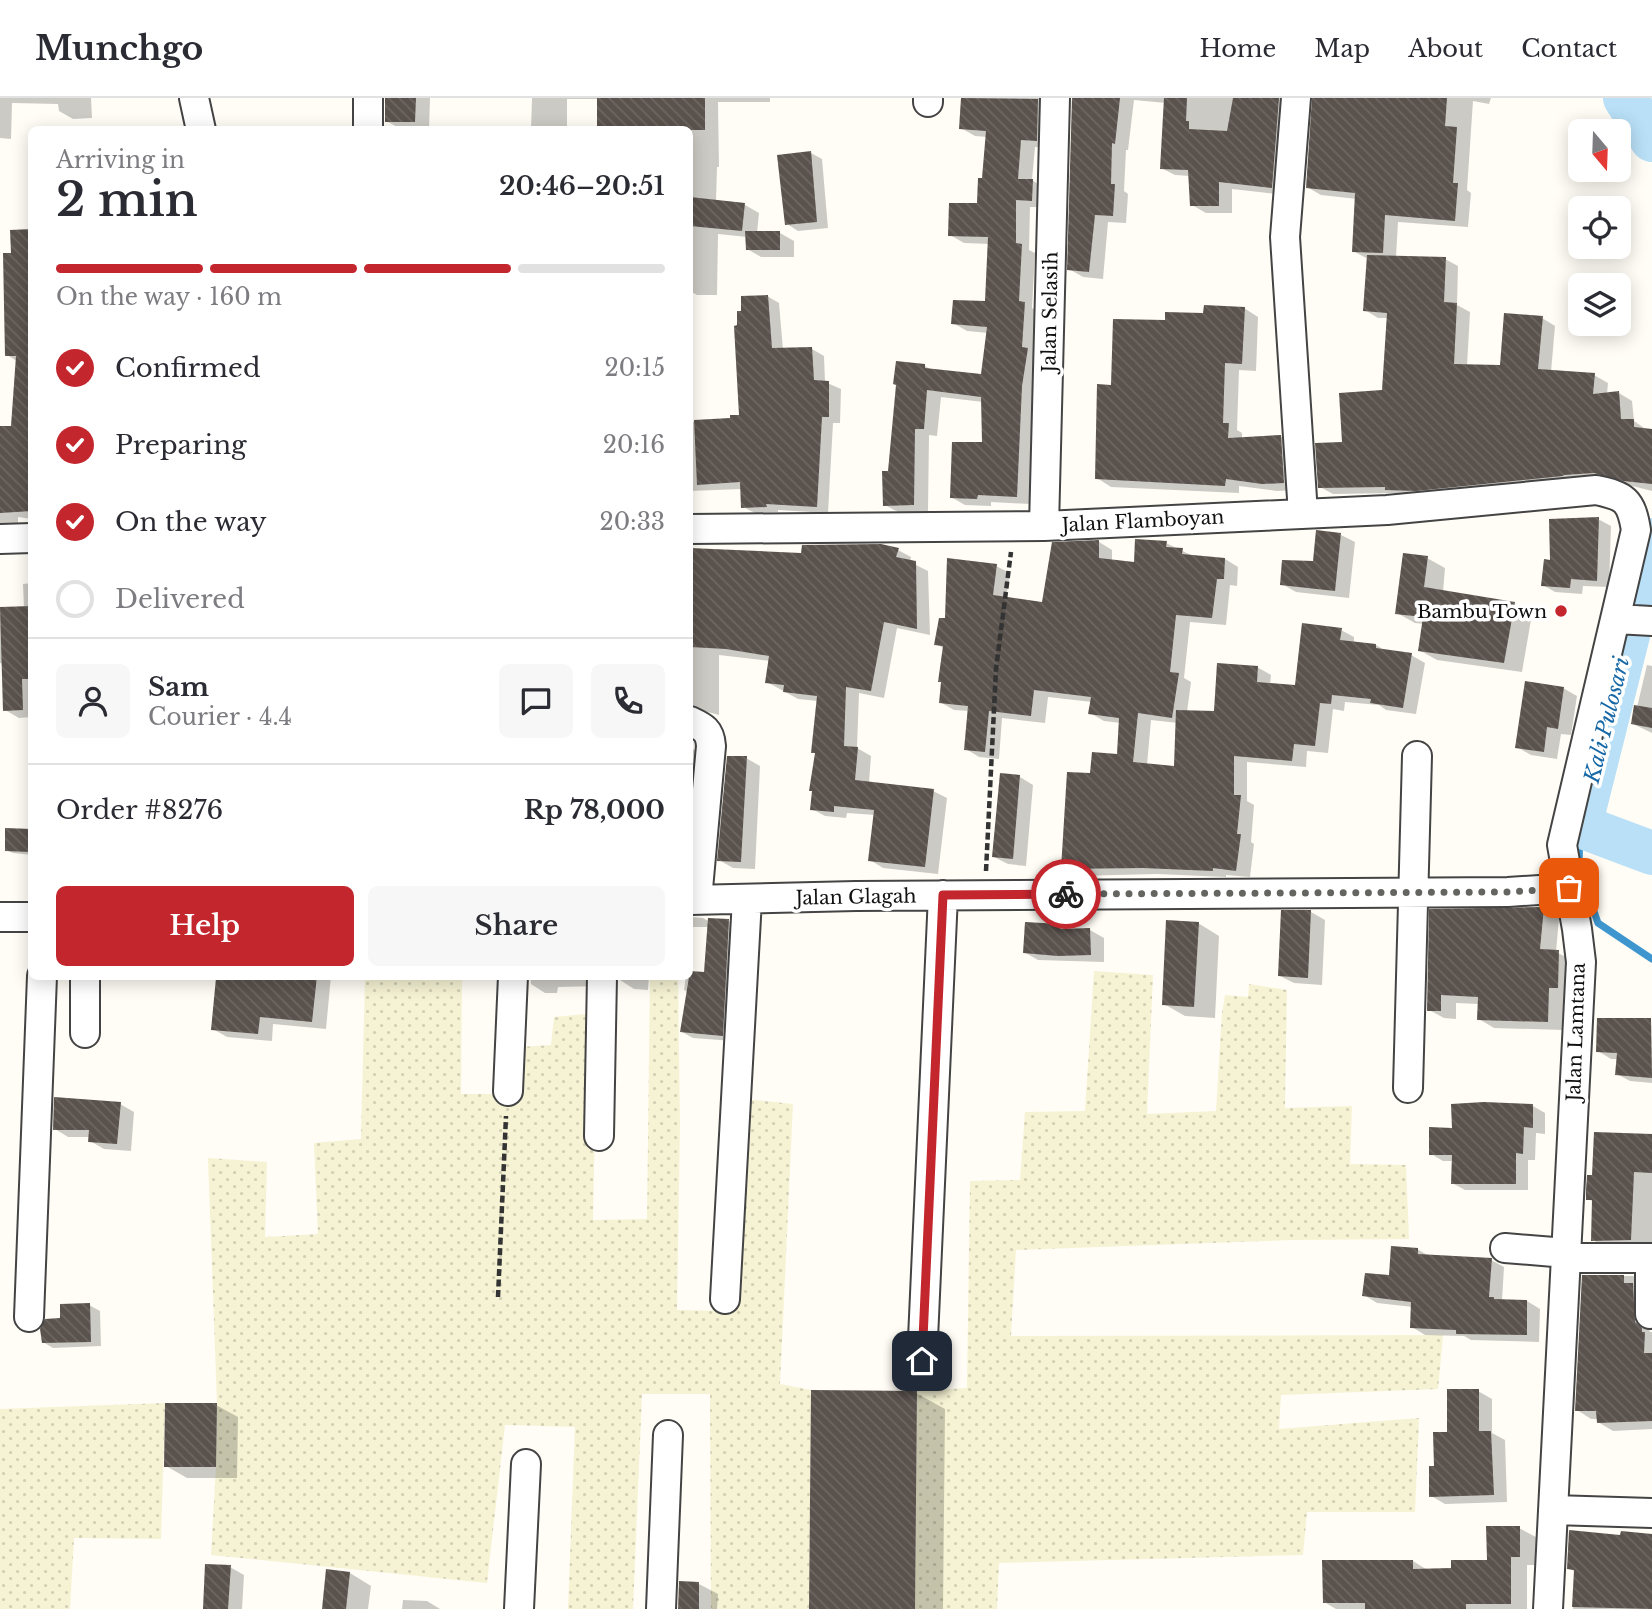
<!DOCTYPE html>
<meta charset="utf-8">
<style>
body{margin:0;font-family:"Libre Baskerville",serif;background:#f7f7f7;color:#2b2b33;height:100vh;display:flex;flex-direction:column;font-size:26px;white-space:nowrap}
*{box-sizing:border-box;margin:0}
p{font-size:23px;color:#7c7c81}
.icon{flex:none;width:38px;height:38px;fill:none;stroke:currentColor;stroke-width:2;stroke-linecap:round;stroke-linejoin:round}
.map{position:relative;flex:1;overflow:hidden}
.side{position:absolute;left:28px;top:28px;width:665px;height:854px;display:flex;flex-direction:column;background:#fff;border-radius:10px;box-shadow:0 4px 18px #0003}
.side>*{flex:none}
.needle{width:46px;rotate:161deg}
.controls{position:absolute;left:1568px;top:21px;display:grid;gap:14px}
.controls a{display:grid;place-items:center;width:63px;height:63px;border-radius:10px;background:#fff;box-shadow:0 4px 18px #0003;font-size:35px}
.pin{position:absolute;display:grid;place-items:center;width:60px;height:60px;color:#fff;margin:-30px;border-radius:14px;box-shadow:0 4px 10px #0006}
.courier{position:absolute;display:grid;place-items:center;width:70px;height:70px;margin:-35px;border:5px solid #c4262e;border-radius:50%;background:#fff;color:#222;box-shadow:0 2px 9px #0007}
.head em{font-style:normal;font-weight:600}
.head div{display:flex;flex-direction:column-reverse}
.head{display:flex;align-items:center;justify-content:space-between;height:119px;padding:0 28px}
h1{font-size:46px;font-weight:600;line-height:52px}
.bar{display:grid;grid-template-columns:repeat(4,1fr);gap:10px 7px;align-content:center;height:84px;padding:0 28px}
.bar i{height:9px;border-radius:5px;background:#e1e1e2}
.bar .active{background:#c4262e}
.bar p{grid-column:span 4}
.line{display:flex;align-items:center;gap:18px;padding:0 28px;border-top:2px solid #e1e1e2}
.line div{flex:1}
.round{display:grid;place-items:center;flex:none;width:74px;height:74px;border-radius:10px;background:#f7f7f7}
ol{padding:0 28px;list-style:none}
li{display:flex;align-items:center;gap:21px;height:77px}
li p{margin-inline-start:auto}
li .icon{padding:7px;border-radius:50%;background:#c4262e;color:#fff;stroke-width:4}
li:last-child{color:#7c7c81}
li i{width:38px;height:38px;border:4px solid #e1e1e2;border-radius:50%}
.cta{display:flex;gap:14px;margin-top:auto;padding:14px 28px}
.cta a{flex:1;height:80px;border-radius:10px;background:#c4262e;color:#fff;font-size:28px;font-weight:600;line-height:80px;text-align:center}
.cta a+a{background:#f7f7f7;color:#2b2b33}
header{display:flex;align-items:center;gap:42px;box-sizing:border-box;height:98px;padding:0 35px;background:#fff;border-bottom:2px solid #e1e1e2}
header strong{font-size:33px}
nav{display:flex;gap:38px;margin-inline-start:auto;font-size:24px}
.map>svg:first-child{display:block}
.farmland{fill:url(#farmland-dots)}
.shadow{fill:#0003;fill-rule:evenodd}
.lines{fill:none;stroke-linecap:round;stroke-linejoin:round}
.stream{stroke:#3f96cf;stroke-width:7}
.river{stroke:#b9e0f7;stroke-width:44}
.building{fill:url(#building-back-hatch)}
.minor-casing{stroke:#444;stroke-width:32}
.path{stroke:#333;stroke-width:4.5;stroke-dasharray:7 3.5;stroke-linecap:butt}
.minor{stroke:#fff;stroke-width:28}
.done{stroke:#646461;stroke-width:7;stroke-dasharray:0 12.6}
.route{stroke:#c4262e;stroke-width:9}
.poi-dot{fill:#c4262e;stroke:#fff;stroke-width:2.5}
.labels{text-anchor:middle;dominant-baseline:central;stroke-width:7;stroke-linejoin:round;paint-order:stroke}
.street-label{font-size:19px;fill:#111;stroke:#fff}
.poi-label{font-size:19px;fill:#111;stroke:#fff;text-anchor:end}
.water-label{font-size:21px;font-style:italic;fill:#1768a6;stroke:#fff}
</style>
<header>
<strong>Munchgo</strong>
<nav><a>Home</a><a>Map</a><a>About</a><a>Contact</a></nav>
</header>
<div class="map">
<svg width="1652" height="1511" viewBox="0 0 1652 1511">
<defs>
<pattern id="farmland-dots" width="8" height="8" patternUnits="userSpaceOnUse" patternTransform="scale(1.75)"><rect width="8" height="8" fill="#f6f3d4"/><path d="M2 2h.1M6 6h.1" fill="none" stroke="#d2cfb5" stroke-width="1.8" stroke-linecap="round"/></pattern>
<pattern id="building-back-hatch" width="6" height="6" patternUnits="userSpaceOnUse" patternTransform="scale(1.75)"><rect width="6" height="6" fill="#5a524d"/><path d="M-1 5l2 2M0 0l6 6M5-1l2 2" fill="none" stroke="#6d6662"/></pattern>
</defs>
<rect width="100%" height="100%" fill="#fffdf5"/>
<path class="farmland" d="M1094,873L1153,877L1147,1016L1216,1013L1222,915L1225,897L1248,899L1249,886L1287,892L1285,1010L1352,1008L1350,1066L1406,1067L1409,1141L1293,1142L1016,1152L1011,1238L1443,1237L1438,1291L1281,1297L1279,1331L1419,1320L1415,1414H1307L1303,1457L999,1465L997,1511H915L917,1293L967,1290L970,1083L1020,1082L1025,1014L1085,1013Z
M365,879H462L461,996H500L504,950L551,947L554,919L597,915L593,1122L647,1121L650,879H678L680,1026L677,1212L726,1213L744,1001L793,1006L780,1286L811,1292L809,1511H711L710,1296H642L633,1511H568L575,1329L505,1327L487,1485L211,1457L216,1369L217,1305L208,1060L267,1064L265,1139L318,1136L314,1045L361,1041Z
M165,1305L161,1441L74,1440L70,1511H0V1311Z"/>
<path class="shadow" d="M0,0H91L92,20L73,21L59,13L58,6L12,5L11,41L0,40Z
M386,0H430L429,32L401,31L386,23Z
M532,0H770V4H718L719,69H717L716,104L745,107L759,115L757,135H780L794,143V159H761L747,151V139L718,136L717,197H697L690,193V32L599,1H567V32H531Z
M963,0H1054L1051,50L1035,49L1032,82L1046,91V109H1030L1029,152L1035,155L1032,210L1039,214L1030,406L991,404V408L965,407L951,399L984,346L983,304L941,299L937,338L929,337L928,414H898L885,407L889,375L925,268L933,273L982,278L988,235L967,233L953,225L987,205L990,146L964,145L950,137L979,107L984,82L987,39L975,38L961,30Z
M1073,0H1295L1286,97L1232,91V115H1206L1192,107L1190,78L1175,77L1161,70L1166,5L1134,2L1128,52H1126L1124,93L1128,96L1126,125L1108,124L1103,181L1083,179L1069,171Z
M1314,0H1491L1489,6L1473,3L1467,92L1471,95L1468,129L1398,124L1396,159L1445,161L1458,168L1457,207L1470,214L1467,268L1501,269L1542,220L1555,228L1551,274L1594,277L1608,285L1607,296L1619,295L1632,303L1634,323L1647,332H1652V393L1609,382L1400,398L1394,395L1333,396L1320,389L1344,345L1384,294L1388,220H1378L1365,212L1368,161L1353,153L1357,101L1321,97L1307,89Z
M811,55L822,61L828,130L798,133L787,126Z
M32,133V421L18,419V431L0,432V351L6,405L17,263L7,257L13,157Z
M767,198L779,205L783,252L812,251L824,258L825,284L841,291L840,325H833L828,415L778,412V414L755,415L743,409L742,391L690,393V324L732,322L741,318Z
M1244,210L1258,219L1256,273L1239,272L1237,332L1242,335V341L1281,339L1295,347L1298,392L1277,393L1239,388V395L1111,389L1097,380L1113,289L1166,223Z
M1598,421L1611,428L1609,489L1583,488L1582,496L1555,494L1543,487L1552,464Z
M1341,437L1355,444L1349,500L1296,494L1282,486L1314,465Z
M1099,444L1112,452V464L1135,466L1166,445L1195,459L1225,461L1238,469L1237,488L1230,487L1226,527L1190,524L1184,580L1191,584L1187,614L1216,615L1257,569L1271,577L1270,587L1296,589L1341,532L1354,539V545L1376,547L1386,553L1411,557L1425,565L1416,616L1386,612L1379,607L1345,604L1344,613L1333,611L1328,655L1307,653L1306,669L1247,664V703L1254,707L1251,744L1254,746L1250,779L1226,777V779L1157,776L1076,778L1063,770L1091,677L1118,658L1121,625L1104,623L1090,615L1092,604L1048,599L1045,625L1002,620L999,661L979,659L966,651L969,613L954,612L940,604L945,551L936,546L946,522L996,468L1010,475L1006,501L1044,506ZM1151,622L1178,625L1176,670L1147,667Z
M690,452L802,457L898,452L911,459L910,464L928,473L930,537L897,530L884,600L859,595L857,650L871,658L869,685L933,693L947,700L938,776L883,770L870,762L875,717L847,715L846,720L825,718L812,711L818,603L798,601L767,584L770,563L719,557V617L704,613L699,614L690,609Z
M1427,460L1445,470L1443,494L1514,506L1532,516L1522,574L1437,562L1419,552L1424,526L1415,525L1397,515Z
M32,485V619L19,620L5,612L3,566L0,565V511L24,510L23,486Z
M1647,567L1652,568V635L1633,626Z
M1563,590L1577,598L1571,637L1561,636L1557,661L1531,657L1517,649Z
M690,649L697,654L690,774Z
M746,660L760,668L755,771L733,770L719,762Z
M1020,679L1033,687L1026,768L1008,766L994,759Z
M32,733V757L13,755L6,752Z
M1544,811L1559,820L1556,854L1574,863L1572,898H1564L1563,932L1494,930L1479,921V906L1456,905V921L1444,920L1429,912L1431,813Z
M1311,814L1325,822L1322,887L1294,885L1280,878Z
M690,819L703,820L710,824L729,823L740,829L733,943L693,940L682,934L688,894L684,892L686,878H690V875L706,876L709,829H691Z
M1198,825L1219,838L1215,920L1185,918L1164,906Z
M1060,828L1068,832H1090L1104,840V864L1038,862L1024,854Z
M224,878H331L326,931L273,926L272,943L227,939L213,931Z
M530,878H602L599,888L558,889L557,895H545L531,886Z
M619,878H649L648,892L634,891L620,882Z
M1651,922L1652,985L1630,983L1617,976L1618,961H1611L1598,953Z
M120,1006L134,1014L131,1053L104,1051L90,1043V1039H68L55,1031Z
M1533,1008L1545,1015V1036L1536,1035L1535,1062H1528V1092H1465L1452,1085L1453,1063H1443L1431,1056L1454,1031Z
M1652,1038V1151H1607L1593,1142L1594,1104L1588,1101L1593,1079Z
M1417,1151L1429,1158L1491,1162L1504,1169L1502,1203H1527L1540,1211L1539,1244L1471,1242L1464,1238L1425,1237L1412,1229L1413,1209L1377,1205L1364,1197L1391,1179Z
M1583,1178H1633L1648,1187V1226L1650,1234H1652V1331L1613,1333L1598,1324V1321H1591L1577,1312Z
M89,1207L100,1213L101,1248L53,1250L43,1244L62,1221Z
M1478,1293L1492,1301V1335L1505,1342L1507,1404L1445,1406L1431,1398L1449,1335Z
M916,1295L945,1311L943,1511H811Z
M216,1307L238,1319L237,1380H187L166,1368Z
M1519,1430L1536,1439V1467H1527V1511H1336L1324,1504L1413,1463L1429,1473L1453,1472L1489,1463Z
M1652,1437V1511H1573L1576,1474L1568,1470L1622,1439Z
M230,1469L244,1477L242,1511H205Z
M350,1475L371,1488L368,1511H324Z
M699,1486L718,1496L717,1511H679Z
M403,1502L427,1503L440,1511H402Z"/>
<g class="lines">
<path class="stream" d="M1580,728L1579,770L1598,825L1652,861"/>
<path class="river" d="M1625,0L1652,42
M1652,442L1580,728L1652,755"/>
</g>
<path class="building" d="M385,0H416L415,24H385Z
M597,0H705V32H597Z
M961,0L1038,1L1037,43L1021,42L1018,81H1033L1032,103L1016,102V145L1022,146L1019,203L1025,204L1022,249L1028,250L1022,288L1017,399L978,397L977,401L950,400L952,344H982L981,299L927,292L924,331H915L914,407L883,408L882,373H888L896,287L893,286L896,263L925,266V270L981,276L987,229L951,226L953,202L985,203L988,139L948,138L949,105H977L978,80H982L986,33L959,31Z
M1072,0H1120L1115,46L1112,45L1111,86H1115L1113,118L1095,117L1089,174L1067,172Z
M1164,0H1187L1186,23H1189V31L1227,33L1233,0H1279L1272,90L1219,84V108H1190L1188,72L1160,71Z
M1312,0H1447L1445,28L1457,29L1453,85H1458L1455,123L1385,117L1383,155L1352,154L1355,95L1306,90Z
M811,53L817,124L785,127L777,57Z
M690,99L745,105L742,133L690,128Z
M32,131V413L0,415V328H11L16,258H5L3,155H11L10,132Z
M745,133H780V152H746Z
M1367,157L1446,159L1444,204L1457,205L1454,266L1500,267L1504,215L1543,218L1538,271L1595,275L1593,296L1619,293L1621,321H1634V329L1652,331V386L1623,383L1594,375L1564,377L1563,378L1416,393L1385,392V389L1318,390L1315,345L1342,344L1339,295L1382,292L1387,215L1363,213Z
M768,197L772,250L812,249L814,282L829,283V319H822L817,409L766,406L767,409L741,410L740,384L697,387L694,322L730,320V317H739L734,228L737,227V213H741V198Z
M1204,207L1245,209L1242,266L1225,265L1223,325H1229L1228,340L1281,337L1284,385L1262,386L1226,381L1225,388L1095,381L1097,286L1111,287L1113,221L1165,222V214L1203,215Z
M1599,419L1597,483L1571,481L1570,490L1541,488L1544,461L1550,462L1549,421Z
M1316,432L1341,435L1335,493L1280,487L1282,462L1313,463Z
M1135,441L1167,443L1166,449L1183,450L1182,456L1225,460L1224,481H1217L1212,520L1176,517L1170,574L1179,575L1172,620L1138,615L1133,664L1174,668L1176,612L1214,613L1217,565L1258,568L1257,584L1295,587L1302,525L1342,530L1340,542L1376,546V550L1412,555L1403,610L1370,605L1371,601L1332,597L1331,606L1320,605L1315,648L1294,646L1292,663L1234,658V697H1241L1237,736H1241L1236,773L1213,770V773L1143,770L1061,771L1067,674L1090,675L1092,654L1117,656L1119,620L1088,616L1091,599L1034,592L1031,618L989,613L985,654L964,652L968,608L939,605L941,584H938L943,548L934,547L939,520H945L947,460L997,466L993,497L1042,504L1052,444L1099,442V460L1134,464Z
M881,446L899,450L896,459L916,463L917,531L884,524L871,593L846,589L844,648L858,649L855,682L934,691L925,769L868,763L874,712L834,708V714L810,712L812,693H809L815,655H811L817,598L783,594L784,587L765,585L769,558L726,551L690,549V450L801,455L802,447Z
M1403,455L1428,458L1424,489L1515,504L1504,565L1418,553L1423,519L1395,516Z
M32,508V581H22L23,612L3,613L0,509Z
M1525,583L1564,589L1558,631L1547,629L1544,654L1515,650Z
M1634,607L1652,610V630L1631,626Z
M727,658H747L741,764L717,763Z
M1000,675L1020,677L1013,761L992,759Z
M5,730L32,731L31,754L5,753Z
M1544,809L1540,851L1559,852L1558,890H1549L1548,924L1477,922L1478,899L1441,897V913H1427L1429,811Z
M1281,812H1311L1308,880L1278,878Z
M708,820L729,821L723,938L680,934L690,873L704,874Z
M1166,822L1199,824L1194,909L1162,907Z
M1025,824L1061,826L1060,831L1090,830L1091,857L1058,858L1023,855Z
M222,878H317L312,924L260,919L258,936L211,932L216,880L222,881Z
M1597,920H1651L1652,980L1615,977L1617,955L1596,954Z
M54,999L121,1004L117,1046L88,1044L89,1032H53Z
M1484,1004L1533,1006V1030L1524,1029L1523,1056L1516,1055V1086H1451L1452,1057H1429V1029L1452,1030L1451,1006Z
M1594,1034L1652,1036V1075L1634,1074L1631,1142L1591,1143L1592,1102H1586V1092L1587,1077H1592Z
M1391,1148L1418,1150V1156L1492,1160L1489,1199H1494V1201L1527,1202V1237L1456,1236V1232L1410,1230L1411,1204L1362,1198L1365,1175L1389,1177Z
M1582,1177H1624V1185H1633L1635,1224L1642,1230V1234H1645L1644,1255H1652V1323L1597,1325L1596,1313H1575Z
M90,1205L91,1244L42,1245L40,1231L45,1221L60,1220V1206Z
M1447,1291H1479V1333H1491L1494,1397L1429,1399V1368H1434L1433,1334H1447Z
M811,1292L917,1293L915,1511H809Z
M165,1305H217L216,1369H164Z
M1486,1428H1520V1459H1511V1506H1466V1511H1365V1505H1323L1322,1462H1413V1471L1451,1470V1462H1487Z
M1569,1432L1620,1437L1621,1433L1652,1436V1511L1572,1509L1574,1472L1567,1471Z
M205,1466L231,1467L228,1511H203Z
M326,1471L350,1474L346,1511H322Z
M679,1483L699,1484V1511H678Z"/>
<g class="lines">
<defs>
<path id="minor" d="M194,0L201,32
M928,0V4
M1296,0L1285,139L1303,416
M368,32V0
M1044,428L1055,0
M690,431L1044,428L1387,412L1596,392C1625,398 1631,402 1636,432L1562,747L1577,831L1581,864L1548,1511
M0,441L32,440
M1616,521L1652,523
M690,623C703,629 710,632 711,648L697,802
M690,802L856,798L1508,794L1569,790
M0,819H32
M85,878V935
M1408,990L1417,658
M508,993L513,878
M599,1038L602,878
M1505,1150L1566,1155
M1566,1160H1652
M1650,1161V1216
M725,1201L747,801
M29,1219L42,878
M922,1263L943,797
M1553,1412L1652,1415
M519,1511L526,1366
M661,1511L668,1337"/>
</defs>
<use href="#minor" class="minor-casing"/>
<path class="path" d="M986,773L996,571L1011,454
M498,1199L506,1018"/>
<use href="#minor" class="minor"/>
</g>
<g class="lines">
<path class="done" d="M1066,796L1508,794L1569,790"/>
<path class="route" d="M922,1263L943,797L1066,796"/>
</g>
<circle class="poi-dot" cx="1561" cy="513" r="7"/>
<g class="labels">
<g class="street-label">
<text transform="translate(1050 214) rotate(-89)">Jalan Selasih</text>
<text transform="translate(1143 423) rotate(-3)">Jalan Flamboyan</text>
<text transform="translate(856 799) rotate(-1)">Jalan Glagah</text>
<text transform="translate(1576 934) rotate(-88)">Jalan Lamtana</text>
</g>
<g class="poi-label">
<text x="1547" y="513">Bambu Town</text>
</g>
<g class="water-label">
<text transform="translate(1607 622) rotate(-76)">Kali Pulosari</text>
</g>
</g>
</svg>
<div class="controls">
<a><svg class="needle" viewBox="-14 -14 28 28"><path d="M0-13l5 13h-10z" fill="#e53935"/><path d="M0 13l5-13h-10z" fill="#7c7c81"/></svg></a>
<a><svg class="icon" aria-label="locate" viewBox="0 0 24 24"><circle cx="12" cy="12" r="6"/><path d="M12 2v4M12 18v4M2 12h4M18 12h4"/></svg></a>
<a><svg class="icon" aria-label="layers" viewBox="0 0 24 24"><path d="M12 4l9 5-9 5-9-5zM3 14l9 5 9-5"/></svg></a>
</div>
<div class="pin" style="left:1569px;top:790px;background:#ea580c"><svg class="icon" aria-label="bag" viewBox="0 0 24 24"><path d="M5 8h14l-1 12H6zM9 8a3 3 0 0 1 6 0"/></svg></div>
<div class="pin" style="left:922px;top:1263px;background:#1f2937"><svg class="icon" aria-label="home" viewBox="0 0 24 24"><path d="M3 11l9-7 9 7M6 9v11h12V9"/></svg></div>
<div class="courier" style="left:1066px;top:796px"><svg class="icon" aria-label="bike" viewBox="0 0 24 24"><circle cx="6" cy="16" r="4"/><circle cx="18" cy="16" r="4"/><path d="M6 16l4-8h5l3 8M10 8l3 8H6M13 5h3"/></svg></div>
<section class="side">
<div class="head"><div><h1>2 min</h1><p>Arriving in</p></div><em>20:46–20:51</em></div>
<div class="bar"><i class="active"></i><i class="active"></i><i class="active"></i><i></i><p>On the way · 160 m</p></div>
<ol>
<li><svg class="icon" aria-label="check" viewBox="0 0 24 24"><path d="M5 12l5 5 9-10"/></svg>Confirmed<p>20:15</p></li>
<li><svg class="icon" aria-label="check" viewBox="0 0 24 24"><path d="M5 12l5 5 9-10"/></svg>Preparing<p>20:16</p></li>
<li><svg class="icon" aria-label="check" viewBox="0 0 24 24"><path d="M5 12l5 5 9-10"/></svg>On the way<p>20:33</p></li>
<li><i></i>Delivered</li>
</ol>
<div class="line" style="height:126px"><a class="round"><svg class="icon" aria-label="person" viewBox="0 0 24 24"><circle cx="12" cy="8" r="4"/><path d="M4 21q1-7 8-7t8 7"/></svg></a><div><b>Sam</b><p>Courier · 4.4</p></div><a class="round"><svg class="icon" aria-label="chat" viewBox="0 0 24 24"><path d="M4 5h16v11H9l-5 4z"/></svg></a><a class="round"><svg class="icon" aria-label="phone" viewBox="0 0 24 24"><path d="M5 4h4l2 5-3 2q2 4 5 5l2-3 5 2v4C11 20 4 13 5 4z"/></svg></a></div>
<div class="line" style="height:91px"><div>Order #8276</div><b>Rp 78,000</b></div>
<div class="cta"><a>Help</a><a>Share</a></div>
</section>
</div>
